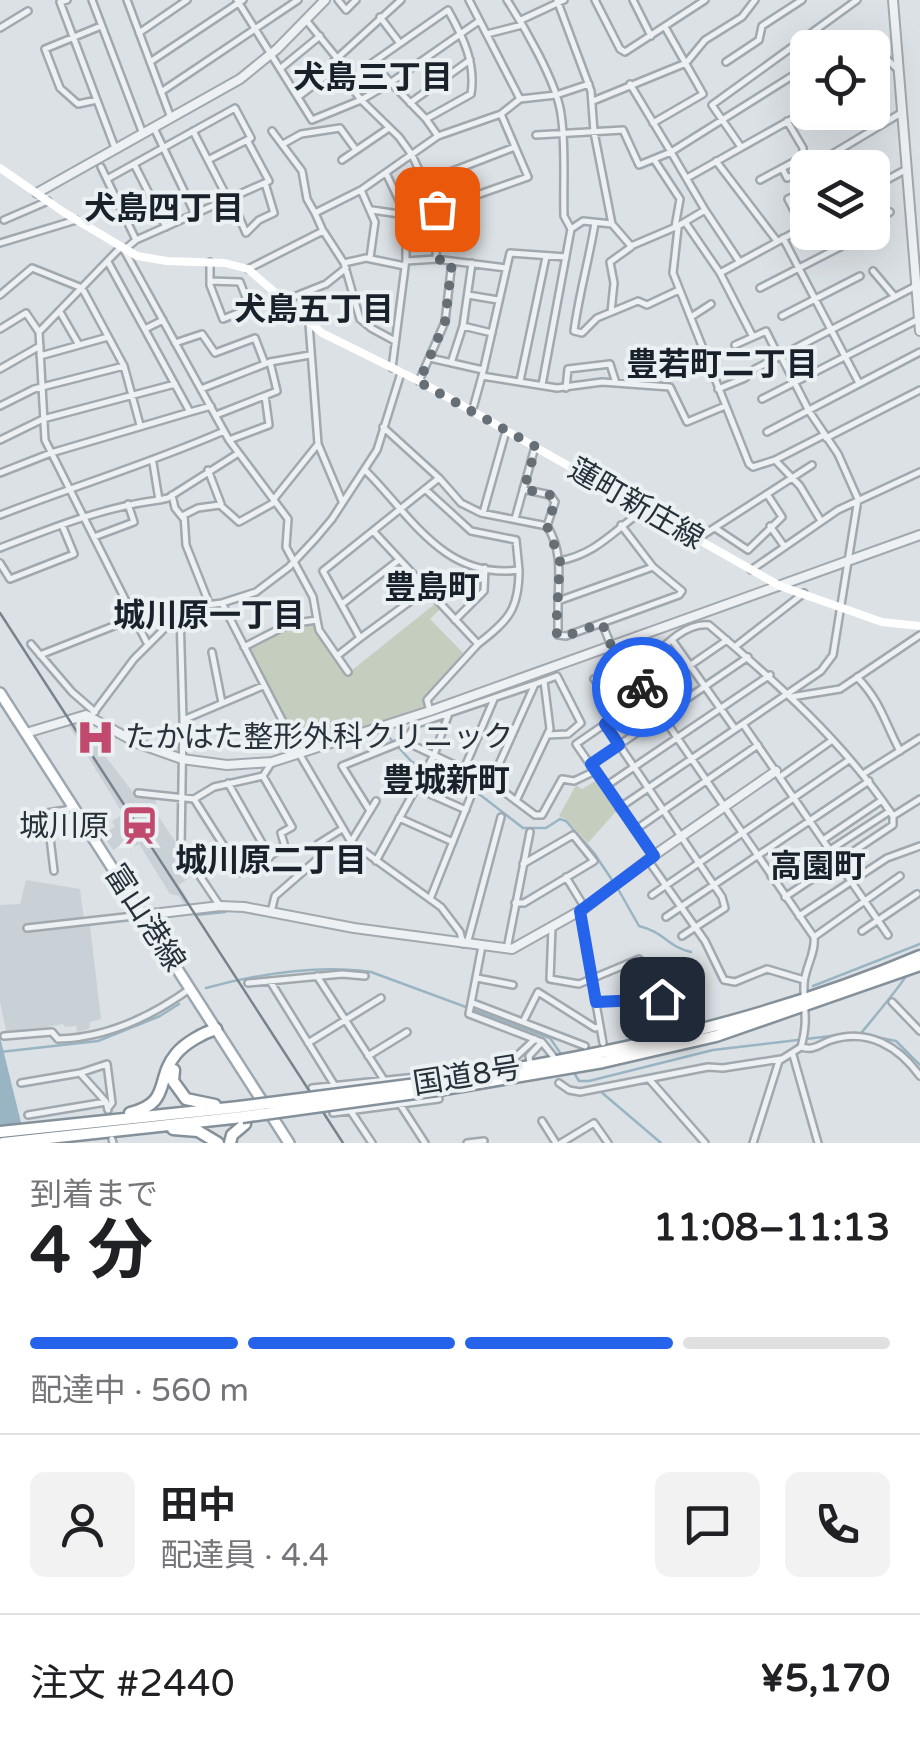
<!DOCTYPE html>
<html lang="ja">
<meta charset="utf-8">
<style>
body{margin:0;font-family:"Varela Round","Noto Sans JP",sans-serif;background:#f2f2f2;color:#202124;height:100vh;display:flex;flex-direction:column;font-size:38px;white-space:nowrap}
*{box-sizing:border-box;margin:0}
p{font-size:32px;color:#757577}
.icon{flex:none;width:55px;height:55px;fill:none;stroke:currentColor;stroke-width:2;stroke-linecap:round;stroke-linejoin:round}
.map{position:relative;height:1143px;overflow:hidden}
.drawer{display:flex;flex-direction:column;background:#fff;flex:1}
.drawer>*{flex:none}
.fabs{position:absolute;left:790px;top:30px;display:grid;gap:20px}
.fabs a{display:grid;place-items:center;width:100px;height:100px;border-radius:15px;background:#fff;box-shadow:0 10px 40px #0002;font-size:50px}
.pin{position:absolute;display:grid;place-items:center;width:85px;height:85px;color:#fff;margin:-42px;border-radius:20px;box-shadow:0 5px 15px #0006}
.courier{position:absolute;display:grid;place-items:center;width:100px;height:100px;margin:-50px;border:8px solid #2563eb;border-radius:50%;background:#fff;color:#222;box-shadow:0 2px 12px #0007}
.headline em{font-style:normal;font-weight:700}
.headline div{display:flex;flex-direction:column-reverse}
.headline{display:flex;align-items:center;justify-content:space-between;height:170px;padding:0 30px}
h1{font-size:65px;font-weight:700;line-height:75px}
.bar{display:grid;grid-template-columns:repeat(4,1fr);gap:15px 10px;align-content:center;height:120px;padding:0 30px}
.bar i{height:12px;border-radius:8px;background:#e0e0e0}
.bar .active{background:#2563eb}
.bar p{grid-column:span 4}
.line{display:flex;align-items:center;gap:25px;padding:0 30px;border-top:2px solid #e0e0e0}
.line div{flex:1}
.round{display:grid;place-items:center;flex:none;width:105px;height:105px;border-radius:15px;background:#f2f2f2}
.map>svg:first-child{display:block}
.built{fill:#cad1d6}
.green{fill:#c5cebe}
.water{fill:#99b4c3}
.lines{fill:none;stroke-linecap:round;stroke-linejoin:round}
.stream{stroke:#99b4c3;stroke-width:2.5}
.minor-casing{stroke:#a2a9ae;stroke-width:10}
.tertiary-casing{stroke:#a2a9ae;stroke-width:12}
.primary-casing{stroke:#9ca7b0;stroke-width:14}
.trunk-casing{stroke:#85919a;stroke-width:15}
.minor{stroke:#eef1f4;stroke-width:5}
.tertiary{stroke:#eef1f4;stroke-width:8}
.secondary{stroke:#fff;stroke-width:8}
.primary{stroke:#fff;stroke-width:9}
.trunk{stroke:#fff;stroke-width:10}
.tram{stroke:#77838d;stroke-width:2.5}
.trunk-bridge-casing{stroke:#85919a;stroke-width:15;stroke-linecap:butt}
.trunk-bridge{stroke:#fff;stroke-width:10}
.done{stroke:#666f76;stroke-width:10;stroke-dasharray:0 18}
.route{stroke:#2563eb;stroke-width:12}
.labels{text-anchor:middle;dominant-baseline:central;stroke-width:8;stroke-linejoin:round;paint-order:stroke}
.street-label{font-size:30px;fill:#27313a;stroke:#ebf0f3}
.poi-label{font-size:30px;fill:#27313a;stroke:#ebf0f3;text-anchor:start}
.neighbourhood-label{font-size:32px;font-weight:bold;fill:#19222b;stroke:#ebf0f3}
</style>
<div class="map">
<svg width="920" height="1143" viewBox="0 0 920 1143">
<rect width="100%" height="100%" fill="#dce1e5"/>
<path class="built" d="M79,722L135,795L156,798L155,811L196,873L179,885L191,905L185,906L179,896L170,894L139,844L130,849L125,842L113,850L103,835L115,827L112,821L123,814L69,726Z
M26,880L80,889L84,920L26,926L27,931L90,926L101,1019L90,1022L89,1029L77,1032L76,1026L65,1027L63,1024L7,1035L0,1002V905L20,904Z"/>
<path class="green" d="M436,603L440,609L430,619L463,653L424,697L426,706L299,748L250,647L288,627L313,623L346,675Z
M597,780L618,809L588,843L566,819L559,816L576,785L582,789Z"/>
<path class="water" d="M0,1037L26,1143H0Z"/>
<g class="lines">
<path class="stream" d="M385,733L412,762L479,794L523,828H546L560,819L566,821L594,853L614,883
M618,889L639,926C664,932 668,947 691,952
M196,915L225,912
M813,986L920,944
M206,988C258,974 317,964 371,972L550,1038L563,1057
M862,1032C870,1022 906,980 908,972
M0,1052L98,1041L160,1016L179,1004
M573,1071L579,1081H589L713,1050L856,1033L896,1041L920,1065
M600,1091L661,1143"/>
<defs>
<path id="minor" d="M67,0L60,2L115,148
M92,0L143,134
M127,0L171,118
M237,0L312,120L361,100L390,83L479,21
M338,0L346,10L356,0
M469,0L520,99
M507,0C524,26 557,83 561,114C566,145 563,184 564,216L571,229
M557,0L591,91L594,132L612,224L631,246L678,226L705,210L671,152L808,66L796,47
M595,0L620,49L625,52L705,0
M633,0L651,36
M380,17L399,42
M306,20L337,58
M521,20L564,0
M0,28L28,11
M139,33L187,0
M487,34L522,25
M863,48L874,46L897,69
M150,62L243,0
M726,62L759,40L762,26L802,0
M281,68L320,36
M161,92L298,0
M298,97L337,67
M97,100L78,104L60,88L45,49L101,26
M593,101L686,63L705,40L742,17L755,0
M410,103L470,60
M426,119L471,94C476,63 463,37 448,10L372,63L426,119L438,136
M653,123L703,94L665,27
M154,128L195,214
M193,131L228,199
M272,131L302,171L307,199L315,213
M536,135L623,130L639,165L671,152L630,84
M283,144L301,134L340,128L356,150
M741,147L712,105L857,0
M342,160L389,128
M655,161L680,199L675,227
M716,161L777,241
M134,164L166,227
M101,167L136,240
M782,168L787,178L808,168
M809,168L901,113
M845,168L855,162L858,168
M386,173L406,215V260
M687,178L808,110
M107,179L235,108L251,138L208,160
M760,180L803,157V148L787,121
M424,182L515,147
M872,188L905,170
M873,188L882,217
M361,190L375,222L370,258
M231,198L246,233L259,220L274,213L265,183
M437,209L528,177L501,114
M372,210L406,215
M705,210L739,261
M4,220L48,201
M685,222L720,273L753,337L766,331L779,357
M595,223C589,260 579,294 574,331L582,333L597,318L638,301L647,305L679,290
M872,224L890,212
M678,228L673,273L749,464L753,467L775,460L800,486L821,521
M803,228L788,199L808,189
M324,232L344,263L360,319L371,328L395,341
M783,238L859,383
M0,243L76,220
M120,248L39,332L45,440L147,643
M566,257L510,253L482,376L557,388L602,382L670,387L687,422L725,406
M436,259L506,268
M344,263L366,258L405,266L406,261L436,259L437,209L412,155L399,137L361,100L333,62L401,0
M248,269L323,231L315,213L361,190L438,136L501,114L520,99L556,95L589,84
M873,271L895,297
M720,273L808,225
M210,281L240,282L250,308L223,319L210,285V262
M760,288L842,246L859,232
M0,295L32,268L82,288L124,366L140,425
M468,295L498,300
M286,300L326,284L346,268
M60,312L79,345
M611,312L614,283L610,262L631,247
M782,316L860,276
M691,317L711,304
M309,324L318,444L342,501
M463,326L492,333
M0,329L26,313L39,332
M145,329L163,320
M175,343L202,334L215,353L255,338L265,364
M735,345L753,337
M40,356L108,337
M430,358L483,370
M451,363L463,326L472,263
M392,368L405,267
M0,369L40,346
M419,381L445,322L452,261
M520,381L546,257
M542,385L571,229L583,221L612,224
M566,388L568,369L610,364L616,383
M201,389L270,362L310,355
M718,389L745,378L755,369L916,286
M762,399L919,319
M0,406L34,389L124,366
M190,412L211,406
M472,412L482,376
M216,415L277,391L270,362
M383,427L439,478L461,503L481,513L547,526C562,549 559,574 558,601
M767,432L920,352
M826,438L920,390
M0,440L43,419L175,384
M229,440L269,425L265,396
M775,460L824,435
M208,470L221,504
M366,471C411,516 444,580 519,570C519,609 509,620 478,644L373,531
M0,473L51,453L190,412L108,262
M425,489L471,531L516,540L519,570
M523,489L550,495L555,502L547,526
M172,495L175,508L183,518
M274,499L318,444
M159,500L168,498L237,454
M483,513L506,431
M0,515C75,486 151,463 224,431
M515,519L535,447
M621,525L653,567
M770,526L784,546
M715,528L748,550L782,517L767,494
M94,537L134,522L128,504
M697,539L812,465
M0,548C52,528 103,507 159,500L153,463
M559,561C597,554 614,530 645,509
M0,563L10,579L74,554L62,525
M653,567L682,591L679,595L566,636L558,635V601Z
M751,570L838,510L920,472
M427,589L360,638L323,571L439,478
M209,603L186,545L184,515L198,508L220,505L239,522L275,502
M222,603L300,755L351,842L441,907L460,932L463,944
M342,604L399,560
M180,613L183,720
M317,620L319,630L348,672
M455,620L484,591L485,568
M602,623L612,648L629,676L634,675L814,937C816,953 805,967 804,984C803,1010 809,1018 801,1047L779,1061L753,1143
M672,640L735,729
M31,644L72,692L95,712
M736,646L804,593
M244,647L289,624L317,620L313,597L286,547L288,519L229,440L124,250L136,240L269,181L247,140
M212,652L222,703
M40,655L134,618
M337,656L360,638
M634,675C655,657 680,622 709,625C776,682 844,742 893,816
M857,677C881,702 884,721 900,751
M594,679L601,687L629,676
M535,684L557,676L581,723L568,734L547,735
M791,697L840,689L920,635
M430,711L427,700L478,644
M92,715L134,659L185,608L222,603L256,592L289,567L316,538L332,519L377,450L401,373
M605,724L722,897L725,908L682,936
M743,724L888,935
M591,764L748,657
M464,769L494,699
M863,774L920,738
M780,777L831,741
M491,782L535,684L417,724L404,741L491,782L535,815H542L562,779L574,781L595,771
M228,783L270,857
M606,786L770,675
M416,788L466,810
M138,793L194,799L214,787L263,776L272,762
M194,799L241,873L285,847L281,833L292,827L263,776
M516,801L550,729L544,681
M619,808L821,671L833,655L858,499L838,454L809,411L781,356
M370,811L342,766L404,741
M399,818L453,842
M635,830L758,745
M823,840L882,800
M351,842L376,801
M830,850L890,811
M653,856L576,744L727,640
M648,860L705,941L724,980L735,982L767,969L804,980
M376,861L434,755L448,716
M54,871L47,813L66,810L73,806
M771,876L803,855
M566,877L585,908
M652,895L849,760
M785,897L893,825V816L920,799
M430,899L479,776
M515,903H524L594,861L573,835L523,864
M220,906L181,848L183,720L263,686
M271,912L275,896L321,856L318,844L342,829
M580,913L603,1043
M799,916L887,858L920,846
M666,917L869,781
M27,928L143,915
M552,928L550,979L579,984L639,959
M862,931L917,894
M814,937L900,876
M467,944L501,817
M482,946L469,1014L542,1042L553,1056
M507,949L530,832
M317,976L388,1086
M477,978L513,985
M270,981L340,1094
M248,983L342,974L365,976
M596,1002L662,999L661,976
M892,1002L920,1031
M473,1003L585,1046
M523,1022L538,992L595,1028L600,1027
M4,1036L52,1032L58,1039C107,1038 151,1017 191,988
M308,1043L381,998
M801,1047C815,1051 819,1044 831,1040C869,1028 899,1047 920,1076
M793,1055L818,1143
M368,1056L407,1032
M530,1063L529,1056L542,1042
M504,1068L535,1039
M80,1073L107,1064L112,1103L108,1108
M649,1079L705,1143
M21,1083L80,1073L106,1102L108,1110
M559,1083L569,1090L580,1092L708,1067L723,1068L781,1059
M312,1088L426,1076
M394,1095L425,1143
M346,1104L372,1143
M333,1113L439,1099
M28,1115L106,1102
M542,1121L556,1143
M112,1139L113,1143
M467,1143L484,1141
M561,1143L594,1123L608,1143"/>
<path id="tertiary" d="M893,0L920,331
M37,193L240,79L277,49L325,0
M26,733L86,715L137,743L182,759L227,765L272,762L430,711L920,535
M144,915L220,906L244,907L354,928L512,949L585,908L653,856L776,771"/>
<path id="primary" d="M0,693L289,1143"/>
<path id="trunk" d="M174,1070L173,1081L186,1099L215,1105
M440,1081C607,1055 764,1022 920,956
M444,1089L603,1062L716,1036L920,965
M130,1113C172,1103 155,1079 176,1054C185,1043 203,1033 216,1029
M173,1129L198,1131L218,1143
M0,1132L239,1107
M3,1143L242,1117
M230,1143L232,1135L245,1124"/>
</defs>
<use href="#minor" class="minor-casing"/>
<use href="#tertiary" class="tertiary-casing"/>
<use href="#primary" class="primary-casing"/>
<use href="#trunk" class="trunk-casing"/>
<use href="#minor" class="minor"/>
<use href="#tertiary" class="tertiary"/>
<path class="secondary" d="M0,168L65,213L137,256L167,261L225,263L248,269L322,333L419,381L780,586L882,622L920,626"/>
<use href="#primary" class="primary"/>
<use href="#trunk" class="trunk"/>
<path class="tram" d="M0,613L343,1143"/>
<defs>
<path id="trunk-bridge" d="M239,1107L440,1081
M242,1117L444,1089"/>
</defs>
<use href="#trunk-bridge" class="trunk-bridge-casing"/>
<use href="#trunk-bridge" class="trunk-bridge"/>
</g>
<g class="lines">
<path class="done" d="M437,209L436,259L452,262L445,322L419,382L536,447L524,489L550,495L555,502L547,526L560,560L556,631L558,636H566L602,623L612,648L629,676H634L642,687"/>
<path class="route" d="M642,687L648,694L605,724L619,745L591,764L654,856L580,911L596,1002L662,999"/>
</g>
<defs>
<symbol id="hospital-bare" viewBox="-9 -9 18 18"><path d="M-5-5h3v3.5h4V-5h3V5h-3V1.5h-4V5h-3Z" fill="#c2496e" stroke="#ebf0f3" stroke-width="2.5" paint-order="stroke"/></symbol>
<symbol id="station-bare" viewBox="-9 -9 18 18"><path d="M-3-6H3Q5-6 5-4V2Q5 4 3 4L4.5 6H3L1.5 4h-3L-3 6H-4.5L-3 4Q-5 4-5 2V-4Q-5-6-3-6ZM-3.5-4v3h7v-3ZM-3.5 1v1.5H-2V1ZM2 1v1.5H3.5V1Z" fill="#c2496e" stroke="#ebf0f3" stroke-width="2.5" paint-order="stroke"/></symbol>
</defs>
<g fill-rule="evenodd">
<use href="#hospital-bare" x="68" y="710" width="55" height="55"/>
<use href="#station-bare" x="112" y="798" width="55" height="55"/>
</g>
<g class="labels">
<g class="street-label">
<text transform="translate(636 504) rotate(30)">蓮町新庄線</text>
<text transform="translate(145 918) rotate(57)">富山港線</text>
<text transform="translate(467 1076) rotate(-9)">国道8号</text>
</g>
<g class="poi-label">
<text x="125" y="737">たかはた整形外科クリニック</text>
<text x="109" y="826" text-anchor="end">城川原</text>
</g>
<g class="neighbourhood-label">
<text x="373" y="78">犬島三丁目</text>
<text x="164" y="209">犬島四丁目</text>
<text x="314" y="310">犬島五丁目</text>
<text x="722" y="365">豊若町二丁目</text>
<text x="432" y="588">豊島町</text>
<text x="209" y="616">城川原一丁目</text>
<text x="446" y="781">豊城新町</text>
<text x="271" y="861">城川原二丁目</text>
<text x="818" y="867">高園町</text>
</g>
</g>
</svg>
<div class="fabs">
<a><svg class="icon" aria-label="locate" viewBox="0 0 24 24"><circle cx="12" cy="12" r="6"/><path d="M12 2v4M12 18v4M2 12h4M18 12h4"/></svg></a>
<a><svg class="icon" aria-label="layers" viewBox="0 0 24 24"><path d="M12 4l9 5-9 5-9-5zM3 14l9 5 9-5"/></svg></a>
</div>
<div class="pin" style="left:437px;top:209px;background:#ea580c"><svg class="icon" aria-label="bag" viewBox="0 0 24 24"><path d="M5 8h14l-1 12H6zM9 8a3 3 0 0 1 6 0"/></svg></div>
<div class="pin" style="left:662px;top:999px;background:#1f2937"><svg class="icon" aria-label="home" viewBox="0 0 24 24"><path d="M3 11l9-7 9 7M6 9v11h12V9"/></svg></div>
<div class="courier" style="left:642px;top:687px"><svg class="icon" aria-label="bike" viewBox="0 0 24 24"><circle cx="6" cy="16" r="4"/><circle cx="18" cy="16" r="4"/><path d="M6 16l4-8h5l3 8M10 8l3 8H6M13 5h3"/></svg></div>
</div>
<section class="drawer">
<div class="headline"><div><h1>4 分</h1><p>到着まで</p></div><em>11:08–11:13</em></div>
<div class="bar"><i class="active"></i><i class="active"></i><i class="active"></i><i></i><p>配達中 · 560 m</p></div>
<div class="line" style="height:180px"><a class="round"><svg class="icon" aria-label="person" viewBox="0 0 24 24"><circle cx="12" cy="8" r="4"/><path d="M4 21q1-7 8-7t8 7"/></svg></a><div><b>田中</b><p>配達員 · 4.4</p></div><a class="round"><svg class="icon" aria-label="chat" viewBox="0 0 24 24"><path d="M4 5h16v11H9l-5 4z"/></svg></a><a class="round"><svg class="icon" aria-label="phone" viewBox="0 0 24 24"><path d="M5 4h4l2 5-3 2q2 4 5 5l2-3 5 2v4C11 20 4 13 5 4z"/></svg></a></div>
<div class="line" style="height:130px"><div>注文 #2440</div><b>¥5,170</b></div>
</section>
